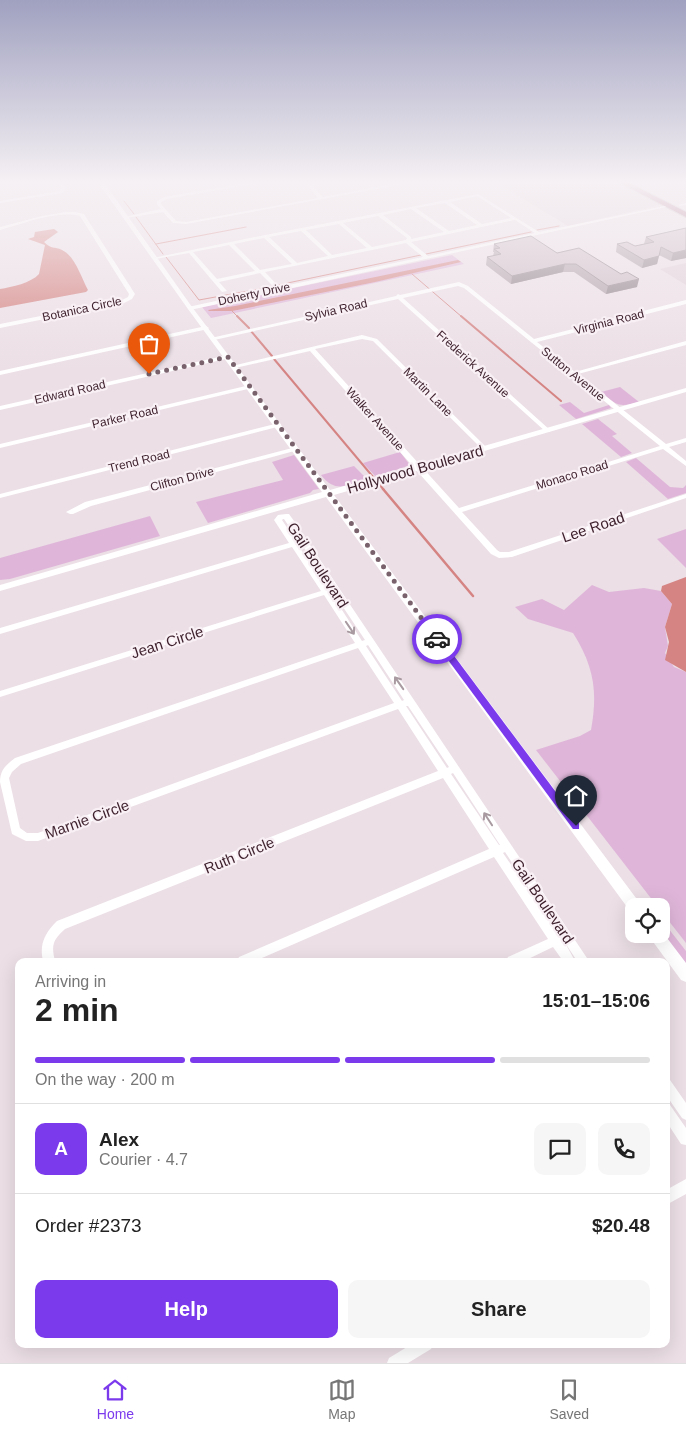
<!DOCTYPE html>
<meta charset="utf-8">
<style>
body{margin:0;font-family:Helvetica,sans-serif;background:#f6f6f6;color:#222;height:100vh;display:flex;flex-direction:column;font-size:19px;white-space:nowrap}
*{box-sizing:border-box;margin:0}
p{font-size:16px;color:#767676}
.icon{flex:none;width:28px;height:28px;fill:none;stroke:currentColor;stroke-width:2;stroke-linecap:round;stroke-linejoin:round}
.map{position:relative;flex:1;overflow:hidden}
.drawer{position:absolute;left:15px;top:958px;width:655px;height:390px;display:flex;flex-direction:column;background:#fff;border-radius:10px;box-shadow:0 5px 20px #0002}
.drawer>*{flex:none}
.buttons{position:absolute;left:625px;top:898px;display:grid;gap:10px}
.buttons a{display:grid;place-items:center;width:45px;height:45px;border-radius:10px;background:#fff;box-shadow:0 5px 20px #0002;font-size:25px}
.pin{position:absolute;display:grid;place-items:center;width:42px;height:42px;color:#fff;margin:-51px -21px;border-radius:50% 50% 50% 0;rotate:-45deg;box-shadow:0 0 5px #0007}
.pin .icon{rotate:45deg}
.courier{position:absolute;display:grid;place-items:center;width:50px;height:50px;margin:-25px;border:4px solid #7c3aed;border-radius:50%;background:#fff;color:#222;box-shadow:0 1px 6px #0007}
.overview em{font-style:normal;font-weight:600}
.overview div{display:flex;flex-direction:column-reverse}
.overview{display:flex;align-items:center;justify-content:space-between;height:85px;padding:0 20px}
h1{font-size:32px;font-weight:600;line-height:38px}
.bar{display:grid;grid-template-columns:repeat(4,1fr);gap:8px 5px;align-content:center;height:60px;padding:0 20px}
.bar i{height:6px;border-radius:4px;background:#e0e0e0}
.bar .on{background:#7c3aed}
.bar p{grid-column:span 4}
.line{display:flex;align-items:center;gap:12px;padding:0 20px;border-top:1px solid #e0e0e0}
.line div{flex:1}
.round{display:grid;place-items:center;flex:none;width:52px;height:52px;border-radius:10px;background:#f6f6f6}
.button{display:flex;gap:10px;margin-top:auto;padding:10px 20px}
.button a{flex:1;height:58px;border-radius:10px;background:#7c3aed;color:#fff;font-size:20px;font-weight:600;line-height:58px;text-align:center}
.button a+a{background:#f6f6f6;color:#222}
.tabs{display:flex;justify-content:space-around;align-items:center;height:70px;border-top:1px solid #e0e0e0;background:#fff;font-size:14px;color:#767676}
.tabs a{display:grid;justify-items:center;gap:2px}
.tabs .on{color:#7c3aed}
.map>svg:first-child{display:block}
.built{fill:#e0d0d9}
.green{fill:#dfb6d9}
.water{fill:#d58483}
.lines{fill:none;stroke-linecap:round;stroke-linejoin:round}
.stream-far2{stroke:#d58483;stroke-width:1}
.stream-far1{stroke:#d58483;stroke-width:2}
.stream{stroke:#d58483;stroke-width:2.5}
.primary-casing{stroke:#c5bcbf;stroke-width:2}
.minor{fill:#fff;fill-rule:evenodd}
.tertiary{fill:#fff;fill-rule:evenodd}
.primary{fill:#a5607b;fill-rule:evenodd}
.wall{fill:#b0a1a9}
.shaded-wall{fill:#90838a}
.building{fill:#cdbbc5;stroke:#90838a}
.oneway{stroke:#a89aa0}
.route{fill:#7c3aed}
.done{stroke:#7a626c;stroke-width:5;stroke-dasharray:0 9}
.labels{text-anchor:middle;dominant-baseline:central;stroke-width:4.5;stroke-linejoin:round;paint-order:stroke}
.far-street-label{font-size:12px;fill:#3d1f2b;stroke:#f8f0f5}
.street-label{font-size:15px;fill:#3d1f2b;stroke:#f8f0f5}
</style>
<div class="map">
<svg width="686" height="1363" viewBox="0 0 686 1363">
<rect width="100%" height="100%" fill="#ecdfe6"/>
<path class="built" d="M494,181H614L660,205L568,226Z
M686,263V285L660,269Z"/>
<path class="green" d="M452,255L464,264L211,318L202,307Z
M620,387L639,402C618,408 617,405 601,392Z
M570,402L584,413L609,405L611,408L576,419L559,405Z
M598,419L617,434L612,436L632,453L621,457L582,424Z
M400,452L410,465L376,477L363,463Z
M294,455L319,489L313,490L310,493L208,523L196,502L283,480L272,462Z
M636,458L670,487L683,488L686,485V493L668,499L626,462Z
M354,466L367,479C347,485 336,494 321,475Z
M150,516L160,536L10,579L0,580V558Z
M686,529V568L657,539Z
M592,585L609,592L644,588L661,591L672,604L665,627L668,646L665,653L674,667L686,672V943L661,911V906H657L536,750L580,736L591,730C598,692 594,666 573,633L528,619L515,607L542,599L564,610Z
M661,919L686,951V965L661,932Z"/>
<path class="water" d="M54,229L58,232L44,242C52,250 54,246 62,250C75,256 81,277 88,290L86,292L0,308V289C12,287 31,283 39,274L45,245L28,239L34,237L35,232Z
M458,260L461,262L375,282L232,311H209L208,310L235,306Z
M686,577V672L665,660L669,642L665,627L672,604L661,591L662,586Z"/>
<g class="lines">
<path class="stream-far2" d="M124,201L134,214
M136,217L163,254
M537,230L559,226
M156,244L246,227
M426,254L531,232
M166,257L199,300L270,287
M412,274L462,317
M278,285L421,255
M232,311L238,317"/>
<path class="stream-far1" d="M237,316L249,328
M461,316L561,401
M251,331L272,356
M274,359L384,490"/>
<path class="stream" d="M383,489L473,596"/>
<defs>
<path id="primary" d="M616,181H625L686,212V217Z"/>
</defs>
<use href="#primary" class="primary-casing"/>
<path class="minor" d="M57,181H61L66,188L63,193L0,203V201L60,191L62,188Z
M257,181H268L167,199L161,202V204L176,221L186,222L318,198L310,188L311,181H315L314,188L323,197L409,181H420L186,224L173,223L163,212L126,218L124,217L161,209L157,204V201L164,197Z
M478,194L539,232L669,205L671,206L190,310L188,309V307L275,288L260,273L219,282L227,291L222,292L189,253L155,259L153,258L265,235ZM477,196L511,218L482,224L450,202ZM445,203L477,225L449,231L416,208ZM411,209L444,232L411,239V237L383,215ZM378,216L407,238L406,240L372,247L343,223ZM515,220L535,233L428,256L411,242ZM339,224L367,248L332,255L306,230ZM301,231L328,256L297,263L269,237ZM264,238L292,264L260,270L234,244ZM406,243L423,257L279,287L265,272ZM229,245L255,271L217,279L193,252Z
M686,203V205L680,206L678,205Z
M66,212H75L84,214L135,294L132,299L124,303L0,328V324L122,300L128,297L129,294L80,216C56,210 23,224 0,230V227L42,216Z
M459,282L468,286L534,339L686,300V304L537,342L575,372L686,341V345L578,374L666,444L686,438V442L669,447L686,461V466L663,449L462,512L497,550L500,552H509L686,494V498L512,557L499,558L491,554L310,351L235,368L232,366L362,335L377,339L487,448V450H483L373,341L362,339L315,349L459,508L660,446L464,288L458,286L403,298L550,430V432H546L398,299L214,340L211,338L396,296L398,294L400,295Z
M206,326L209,328L208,329L0,375V371Z
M228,355L231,357L230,358L0,410V406Z
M250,385L253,387L252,388L0,448V444Z
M279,423L281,424V426L0,498V494Z
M296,447L299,449L298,450L91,506L73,514H70L66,512L85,502Z
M286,514H289L294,521L589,961H577L564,941L575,961H563L553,947L524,961H506L508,957L548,939L494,857L255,961H237L239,957L489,849L443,778L65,929C53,940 51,945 55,961H43C39,944 45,933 57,921L438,771L398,709L38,841H26L12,834L0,782C0,770 6,765 15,758L355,643L324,595L0,697V691L321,591L292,547L0,634V628L289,543L274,520L278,515ZM283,519H284L299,541H296L282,520ZM301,543L331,589H327L298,545ZM333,592L365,640L362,641L331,593ZM368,645L404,700L402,701L366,646ZM358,648L394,703L38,833H27L20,828L9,778L12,772L21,764ZM406,706H408L449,767L447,768ZM453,773L500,845H499L451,774ZM505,852L559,934L503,853Z
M666,1078L670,1080L686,1103V1120L682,1118L666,1095Z
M666,1103L670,1105L686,1128V1145L681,1144L666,1121Z
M686,1179V1194L666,1205V1190Z
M412,1344H433L431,1349L408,1363H387L389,1358Z"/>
<path class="tertiary" d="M97,181H103L192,307L330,490L686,388V392L334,495L642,906H634V912L630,911L326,497L0,591V585L322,492L188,309Z
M661,930L686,963V982L681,980L651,939L649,934H661Z"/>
<use href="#primary" class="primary"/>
</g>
<path class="wall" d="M686,228V258L671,261L659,255L657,264L642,268L616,252L617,244L635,246L644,244L646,237Z
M494,244L557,253L637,287L606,294L574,272H563L511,284L486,265L487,257L493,256L494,252H493Z"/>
<path class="shaded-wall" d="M686,250V258L671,261L673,253Z
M659,256L657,264L642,268L644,260Z
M565,264L563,272L511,284L512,276Z
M639,279L637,287L606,294L608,286Z"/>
<path class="building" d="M686,228V250L673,253L661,247L659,256L644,260L617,244L627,242L635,246L654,242L646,237Z
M531,236L557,253L579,248L621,274L627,272L639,279L608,286L576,264H565L512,276L487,257L501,254L494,249L500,248L494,244Z"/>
<defs><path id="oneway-shaft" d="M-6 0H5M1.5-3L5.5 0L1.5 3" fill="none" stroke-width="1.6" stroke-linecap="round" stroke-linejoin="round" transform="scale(1.25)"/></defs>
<g class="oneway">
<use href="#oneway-shaft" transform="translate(350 628) rotate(56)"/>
<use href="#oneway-shaft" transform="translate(399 683) rotate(-125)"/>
<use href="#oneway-shaft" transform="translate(488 819) rotate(-123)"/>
</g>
<linearGradient id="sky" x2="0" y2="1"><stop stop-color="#a0a1c0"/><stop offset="0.49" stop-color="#f6f1f4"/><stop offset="1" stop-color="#f6f1f4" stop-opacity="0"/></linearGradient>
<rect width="686" height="372" fill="url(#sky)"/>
<path class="route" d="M437,636L440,637L579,823V829H573L434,641V637Z"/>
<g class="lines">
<path class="done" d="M149,374L228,357L437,639"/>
</g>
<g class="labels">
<g class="far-street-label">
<text transform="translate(254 294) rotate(-12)">Doherty Drive</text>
<text transform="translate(82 309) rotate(-12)">Botanica Circle</text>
<text transform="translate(336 310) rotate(-13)">Sylvia Road</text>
<text transform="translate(609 322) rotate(-14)">Virginia Road</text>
<text transform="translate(473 364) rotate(42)">Frederick Avenue</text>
<text transform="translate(573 374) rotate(39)">Sutton Avenue</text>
<text transform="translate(70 392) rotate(-13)">Edward Road</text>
<text transform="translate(428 392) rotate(45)">Martin Lane</text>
<text transform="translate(125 417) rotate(-13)">Parker Road</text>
<text transform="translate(375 419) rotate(48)">Walker Avenue</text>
<text transform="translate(139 461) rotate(-14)">Trend Road</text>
<text transform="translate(572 475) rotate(-17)">Monaco Road</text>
<text transform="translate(182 479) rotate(-15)">Clifton Drive</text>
</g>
<g class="street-label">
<text transform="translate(415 469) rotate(-16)">Hollywood Boulevard</text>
<text transform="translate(593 527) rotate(-19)">Lee Road</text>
<text transform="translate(318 565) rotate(57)">Gail Boulevard</text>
<text transform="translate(167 642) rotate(-18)">Jean Circle</text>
<text transform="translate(87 819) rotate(-20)">Marnie Circle</text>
<text transform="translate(239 855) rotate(-22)">Ruth Circle</text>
<text transform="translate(543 901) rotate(56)">Gail Boulevard</text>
</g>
</g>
</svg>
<div class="buttons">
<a><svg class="icon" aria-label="locate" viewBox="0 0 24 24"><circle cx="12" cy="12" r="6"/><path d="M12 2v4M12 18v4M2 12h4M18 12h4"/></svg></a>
</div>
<div class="pin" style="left:149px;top:374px;background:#ea580c"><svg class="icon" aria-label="bag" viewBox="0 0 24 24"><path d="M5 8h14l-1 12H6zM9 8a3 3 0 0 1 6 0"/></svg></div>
<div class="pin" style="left:576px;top:826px;background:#1f2937"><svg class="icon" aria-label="home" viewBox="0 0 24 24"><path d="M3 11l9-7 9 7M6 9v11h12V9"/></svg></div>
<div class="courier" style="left:437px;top:639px"><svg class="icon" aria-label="car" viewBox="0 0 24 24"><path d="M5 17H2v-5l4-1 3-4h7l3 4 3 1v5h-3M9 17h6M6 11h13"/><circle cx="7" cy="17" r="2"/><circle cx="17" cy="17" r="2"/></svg></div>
<section class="drawer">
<div class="overview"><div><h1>2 min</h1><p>Arriving in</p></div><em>15:01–15:06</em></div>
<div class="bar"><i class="on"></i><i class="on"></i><i class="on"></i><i></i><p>On the way · 200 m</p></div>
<div class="line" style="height:90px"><b class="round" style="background:#7c3aed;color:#fff">A</b><div><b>Alex</b><p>Courier · 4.7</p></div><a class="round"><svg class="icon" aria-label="chat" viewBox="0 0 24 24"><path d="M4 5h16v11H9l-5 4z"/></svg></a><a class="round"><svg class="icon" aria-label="phone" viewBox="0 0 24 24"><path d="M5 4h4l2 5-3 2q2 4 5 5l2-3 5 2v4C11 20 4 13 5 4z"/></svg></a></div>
<div class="line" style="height:65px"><div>Order #2373</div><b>$20.48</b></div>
<div class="button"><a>Help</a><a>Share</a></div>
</section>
</div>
<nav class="tabs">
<a class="on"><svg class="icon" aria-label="home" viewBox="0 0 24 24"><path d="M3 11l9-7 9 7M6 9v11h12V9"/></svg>Home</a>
<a><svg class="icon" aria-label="map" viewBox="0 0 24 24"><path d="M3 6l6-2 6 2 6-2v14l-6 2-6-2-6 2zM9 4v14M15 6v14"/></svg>Map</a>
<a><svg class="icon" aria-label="saved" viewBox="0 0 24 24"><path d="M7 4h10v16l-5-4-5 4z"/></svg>Saved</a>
</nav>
